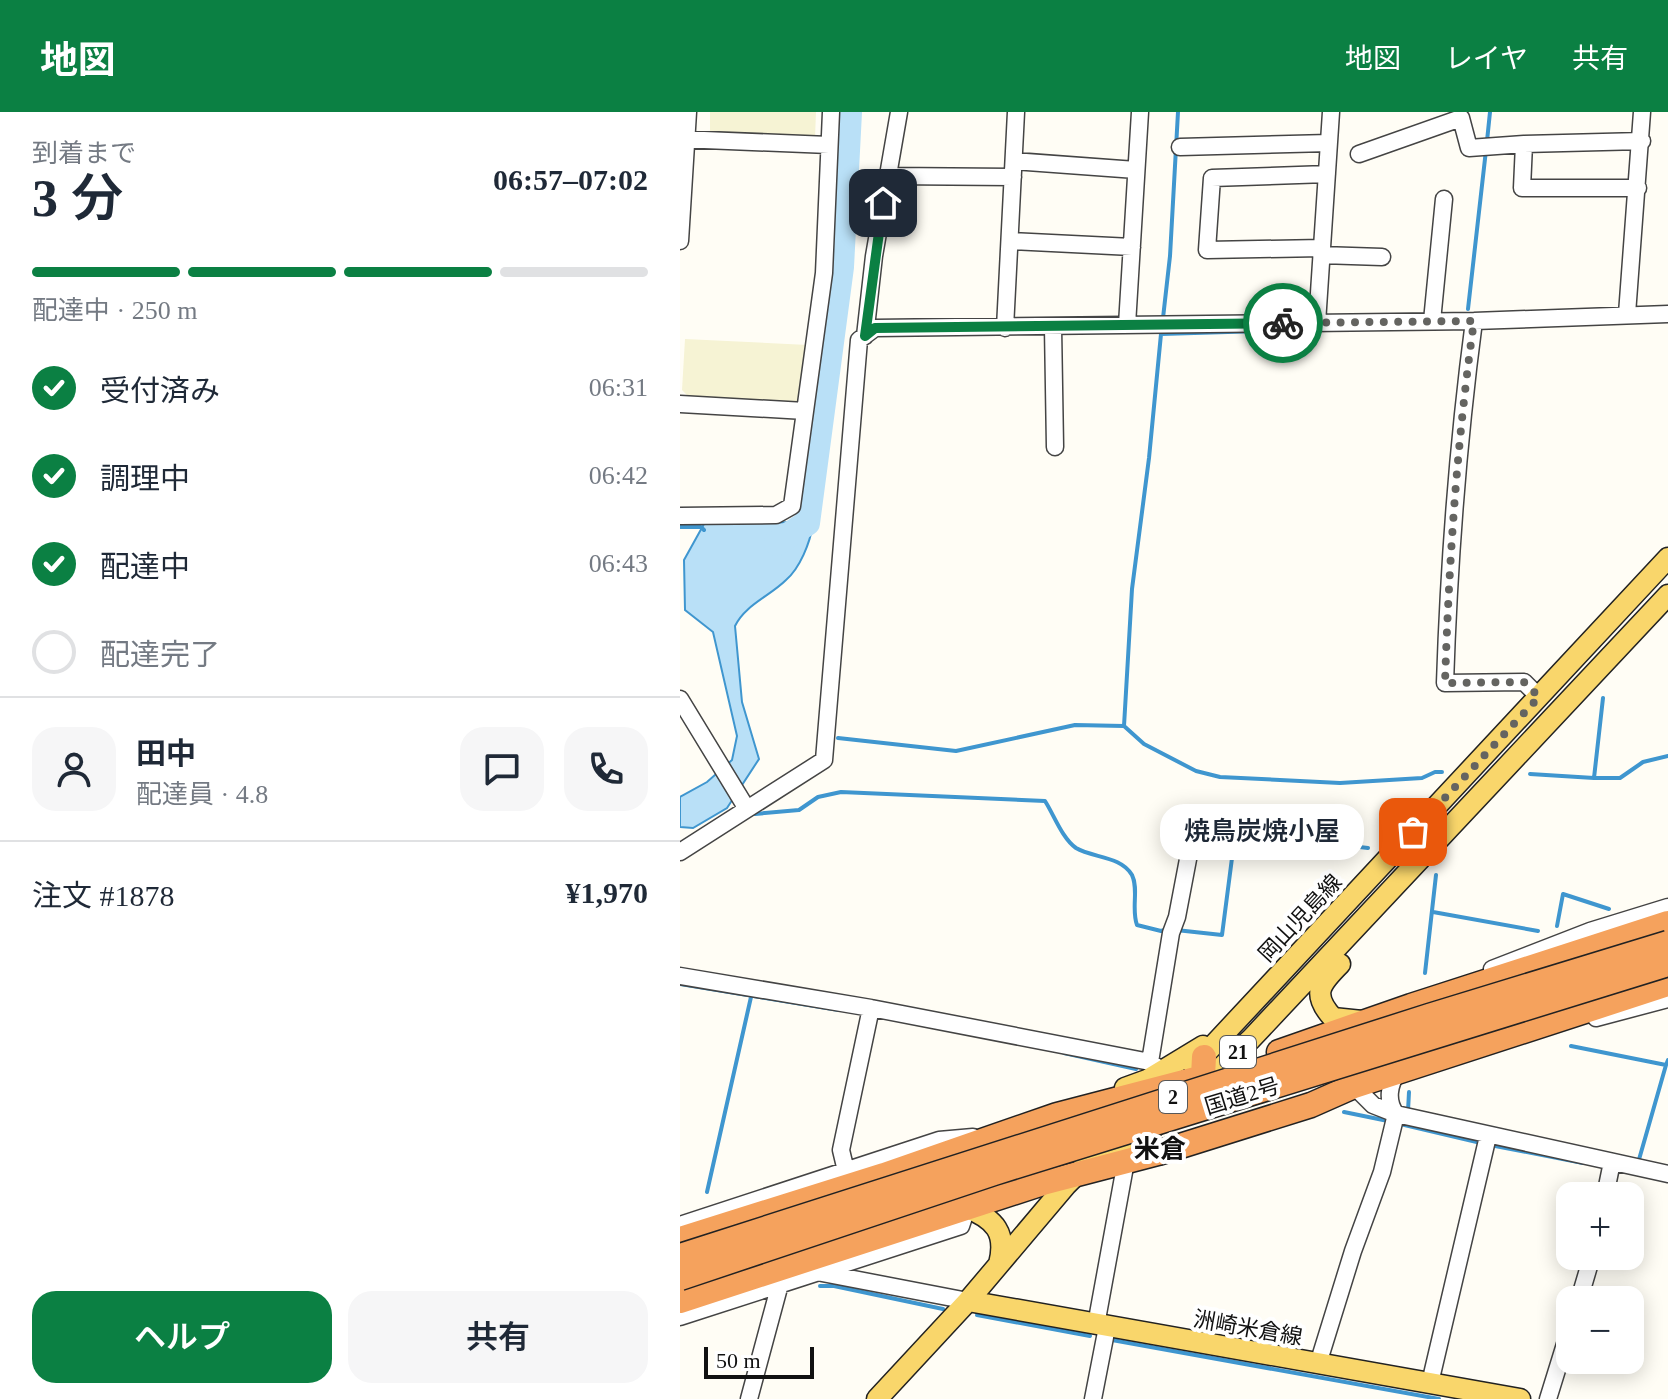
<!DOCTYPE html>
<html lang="ja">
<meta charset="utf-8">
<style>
body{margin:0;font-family:"Times New Roman","Noto Sans JP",serif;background:#f6f6f7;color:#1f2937;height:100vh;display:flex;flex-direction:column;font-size:30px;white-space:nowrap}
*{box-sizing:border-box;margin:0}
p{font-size:26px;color:#747a83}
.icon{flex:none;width:44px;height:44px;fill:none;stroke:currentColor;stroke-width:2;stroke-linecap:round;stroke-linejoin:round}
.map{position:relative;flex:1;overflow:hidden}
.sheet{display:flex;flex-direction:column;background:#fff;width:680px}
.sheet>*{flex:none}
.buttons{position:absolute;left:876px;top:1070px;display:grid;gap:16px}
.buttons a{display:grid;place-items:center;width:88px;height:88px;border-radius:16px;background:#fff;box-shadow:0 4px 20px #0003;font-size:40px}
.scale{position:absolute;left:24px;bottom:20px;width:110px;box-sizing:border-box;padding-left:8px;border:4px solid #111;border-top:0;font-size:22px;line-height:28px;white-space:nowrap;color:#111;-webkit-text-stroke:6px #fff;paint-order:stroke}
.pin{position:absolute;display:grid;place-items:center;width:68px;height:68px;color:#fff;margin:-34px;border-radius:16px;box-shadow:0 4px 12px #0006}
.courier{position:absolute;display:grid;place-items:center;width:80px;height:80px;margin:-40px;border:6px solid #0b8043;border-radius:50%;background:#fff;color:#222;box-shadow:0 2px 10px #0007}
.bubble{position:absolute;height:56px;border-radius:24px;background:#fff;box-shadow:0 4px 20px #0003;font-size:26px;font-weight:600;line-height:56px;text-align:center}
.head em{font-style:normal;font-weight:600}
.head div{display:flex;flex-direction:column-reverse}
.head{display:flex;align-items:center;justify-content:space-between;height:136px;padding:0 32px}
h1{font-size:52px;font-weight:600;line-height:60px}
.bar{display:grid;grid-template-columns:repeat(4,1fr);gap:12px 8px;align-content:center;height:96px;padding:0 32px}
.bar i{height:10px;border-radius:6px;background:#e0e1e3}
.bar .current{background:#0b8043}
.bar p{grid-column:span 4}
.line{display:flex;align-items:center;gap:20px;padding:0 32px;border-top:2px solid #e0e1e3}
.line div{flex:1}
.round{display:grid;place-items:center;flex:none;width:84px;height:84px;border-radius:24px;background:#f6f6f7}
ol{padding:0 32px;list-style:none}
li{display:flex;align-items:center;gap:24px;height:88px}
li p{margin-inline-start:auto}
li .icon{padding:8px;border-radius:50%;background:#0b8043;color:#fff;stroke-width:4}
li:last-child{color:#747a83}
li i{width:44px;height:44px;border:4px solid #e0e1e3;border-radius:50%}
.primary-button{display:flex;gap:16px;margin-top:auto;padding:16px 32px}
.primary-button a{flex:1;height:92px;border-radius:24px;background:#0b8043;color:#fff;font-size:32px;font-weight:600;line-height:92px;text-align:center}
.primary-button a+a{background:#f6f6f7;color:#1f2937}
header{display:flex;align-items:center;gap:48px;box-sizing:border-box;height:112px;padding:0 40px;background:#0b8043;color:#fff}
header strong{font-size:38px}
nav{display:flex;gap:44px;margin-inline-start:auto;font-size:28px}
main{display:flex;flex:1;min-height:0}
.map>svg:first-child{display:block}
.farmland{fill:#f6f3d4}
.water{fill:#b9e0f7;stroke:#3f96cf;stroke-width:2}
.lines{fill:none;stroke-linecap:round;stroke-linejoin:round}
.stream{stroke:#3f96cf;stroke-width:4}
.river{stroke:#b9e0f7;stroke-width:26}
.minor-casing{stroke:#444;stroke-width:19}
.major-casing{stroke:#222;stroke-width:23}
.highway-casing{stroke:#222;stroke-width:27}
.minor{stroke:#fff;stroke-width:16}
.major{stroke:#f9d66b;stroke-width:20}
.highway{stroke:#f5a25d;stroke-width:24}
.highway-bridge-casing{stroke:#222;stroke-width:27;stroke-linecap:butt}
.highway-bridge{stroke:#f5a25d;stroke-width:24}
.done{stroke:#646461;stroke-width:8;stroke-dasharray:0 14.4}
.route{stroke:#0b8043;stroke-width:10}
.labels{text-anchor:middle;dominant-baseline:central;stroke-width:8;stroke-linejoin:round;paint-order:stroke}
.shield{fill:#fff;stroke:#585858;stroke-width:2}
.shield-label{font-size:20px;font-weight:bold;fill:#111}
.street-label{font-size:22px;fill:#111;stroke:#fff}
.quarter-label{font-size:26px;font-weight:bold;fill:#111;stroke:#fff}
</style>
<header>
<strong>地図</strong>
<nav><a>地図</a><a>レイヤ</a><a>共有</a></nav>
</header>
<main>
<section class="sheet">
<div class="head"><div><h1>3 分</h1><p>到着まで</p></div><em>06:57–07:02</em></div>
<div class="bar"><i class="current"></i><i class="current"></i><i class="current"></i><i></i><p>配達中 · 250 m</p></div>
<ol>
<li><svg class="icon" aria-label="check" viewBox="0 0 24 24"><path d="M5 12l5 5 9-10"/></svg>受付済み<p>06:31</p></li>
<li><svg class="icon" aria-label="check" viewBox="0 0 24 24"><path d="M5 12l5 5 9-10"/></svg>調理中<p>06:42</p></li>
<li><svg class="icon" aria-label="check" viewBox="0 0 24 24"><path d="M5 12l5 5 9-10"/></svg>配達中<p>06:43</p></li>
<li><i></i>配達完了</li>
</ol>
<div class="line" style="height:144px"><a class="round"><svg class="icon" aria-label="person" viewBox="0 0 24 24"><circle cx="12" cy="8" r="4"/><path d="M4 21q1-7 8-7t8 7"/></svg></a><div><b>田中</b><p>配達員 · 4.8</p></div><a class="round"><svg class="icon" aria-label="chat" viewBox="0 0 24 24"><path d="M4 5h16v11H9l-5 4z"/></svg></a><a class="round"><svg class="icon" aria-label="phone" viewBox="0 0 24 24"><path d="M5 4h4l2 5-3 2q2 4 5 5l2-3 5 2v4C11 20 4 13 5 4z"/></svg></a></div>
<div class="line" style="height:104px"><div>注文 #1878</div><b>¥1,970</b></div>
<div class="primary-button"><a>ヘルプ</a><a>共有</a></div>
</section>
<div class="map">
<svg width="988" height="1287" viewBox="0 0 988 1287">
<rect width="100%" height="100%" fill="#fffdf5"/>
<path class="farmland" d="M30,0H136L135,26L30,21Z
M5,227L128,233L122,287L114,292L11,287L2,278Z"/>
<path class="water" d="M119,410L133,412C130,431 120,456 106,468C90,484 65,493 55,514L62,590L79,647L47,696L13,716L0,715V685L27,670L52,648L57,624L33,520L5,498L4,448L24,412Z"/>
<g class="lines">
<path class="stream" d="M807,29L810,0
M788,197L806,38
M483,206L490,144L498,0
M0,415H21L24,418
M444,614L452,477L469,346L481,222L581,219
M158,626L276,639L395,613L444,614L464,632L516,659L540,665L660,671L742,666L755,660H762
M850,662L914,666L923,586
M914,666H940L963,650L988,644
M75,702L119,698L138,685L161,680L365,689C374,703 382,726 396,736C413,746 441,744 452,763C459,777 451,797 457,813L481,819L488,817
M753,800L858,819
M877,814L883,782L929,797
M496,818L542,823L555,723L560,721L688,736
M745,861L756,763
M0,872L159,898
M891,934L986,953L988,948
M384,941L456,957
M728,999L729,980
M664,1000L708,1009
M716,1011L801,1031
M810,1033L903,1051
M958,1051L986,953
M27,1080L71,885
M140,1174H154L263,1197
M297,1203L410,1224
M432,1228L759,1287"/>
<path class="river" d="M97,431L127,411L161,155L169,0"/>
<defs>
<path id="minor" d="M0,27L149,33
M500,35L649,31
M679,42L781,6L789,36L844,32
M334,49L456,58
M208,64L333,65
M958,76H842L844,32L962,29
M0,129L8,0
M330,129L452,135
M642,136L527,138L532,66L647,62
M641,143L702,145
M947,202L962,0
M752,209L764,87
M794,209C778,330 769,449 765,571L844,570L859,585
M637,211L651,0
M447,213L460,0
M373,215L375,335
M325,216L336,0
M185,224L194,144L219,0
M0,292L125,299
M0,404L96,403L112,394L144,161L151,0
M0,587L67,697
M0,740L144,648L179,228L195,216L794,209L988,202
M812,857L910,819L988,795
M0,864L191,896L470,950L483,959
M916,906L988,887
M470,950L491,821L497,805L513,721
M674,974L693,993L716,1002L988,1062
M166,1059L161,1038L191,896
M925,1084L932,1050
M0,1113L259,1028L293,1025
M142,1161L288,1189
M899,1188L912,1144
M0,1205L281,1114L287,1096
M416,1213L446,1049
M638,1252L673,1139L702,1060L716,1002C706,989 709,972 718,960
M750,1271L808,1024
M69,1287L100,1172
M413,1287L427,1215
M868,1287L890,1216"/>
<path id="major" d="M660,852C640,872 631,882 653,906L682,909
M514,954L988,446
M521,975L571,927L988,483
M445,976L467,968L523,934
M424,1053L475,1014
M287,1096C315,1107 327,1121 319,1152
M288,1189L840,1287
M197,1287L288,1189L386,1073L436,1023"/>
<path id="highway" d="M599,940L731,894L988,811
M524,945L523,964L535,981
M0,1127L204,1063L377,1003L515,967
M0,1189L363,1071L478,1041L631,993L674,974L988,872"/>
</defs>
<use href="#minor" class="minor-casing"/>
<use href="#major" class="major-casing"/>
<use href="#highway" class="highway-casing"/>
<use href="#minor" class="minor"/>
<use href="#major" class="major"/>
<use href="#highway" class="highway"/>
<defs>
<path id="highway-bridge" d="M0,1144L749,904L988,831
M0,1166L314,1061L988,852"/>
</defs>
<use href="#highway-bridge" class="highway-bridge-casing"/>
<use href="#highway-bridge" class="highway-bridge"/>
</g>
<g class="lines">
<path class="done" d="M603,211L794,209C777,329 769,449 765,571L844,570L859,585L733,720"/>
<path class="route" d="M203,91L185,224L195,216L603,211"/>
</g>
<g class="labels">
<g class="shield">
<rect x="540" y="924" width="36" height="32" rx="6"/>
<rect x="479" y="969" width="28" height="32" rx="6"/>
</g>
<g class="shield-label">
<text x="558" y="940">21</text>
<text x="493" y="985">2</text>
</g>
<g class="street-label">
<text transform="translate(620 806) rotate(-47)">岡山児島線</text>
<text transform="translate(562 984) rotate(-17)">国道2号</text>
<text transform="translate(568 1216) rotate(10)">洲崎米倉線</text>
</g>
<g class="quarter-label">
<text x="480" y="1037">米倉</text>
</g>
</g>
</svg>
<div class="buttons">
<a>+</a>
<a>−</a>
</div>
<div class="scale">50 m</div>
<div class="pin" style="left:733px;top:720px;background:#ea580c"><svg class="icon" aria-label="bag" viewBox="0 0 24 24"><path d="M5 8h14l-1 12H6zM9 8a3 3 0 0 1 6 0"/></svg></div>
<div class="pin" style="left:203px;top:91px;background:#1f2937"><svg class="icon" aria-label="home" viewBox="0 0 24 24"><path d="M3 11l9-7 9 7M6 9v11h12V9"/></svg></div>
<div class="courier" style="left:603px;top:211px"><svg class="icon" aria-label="bike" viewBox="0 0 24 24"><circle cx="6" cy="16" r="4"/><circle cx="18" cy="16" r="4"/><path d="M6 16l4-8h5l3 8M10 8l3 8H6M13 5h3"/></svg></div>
<div class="bubble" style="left:480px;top:692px;width:204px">焼鳥炭焼小屋</div>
</div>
</main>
